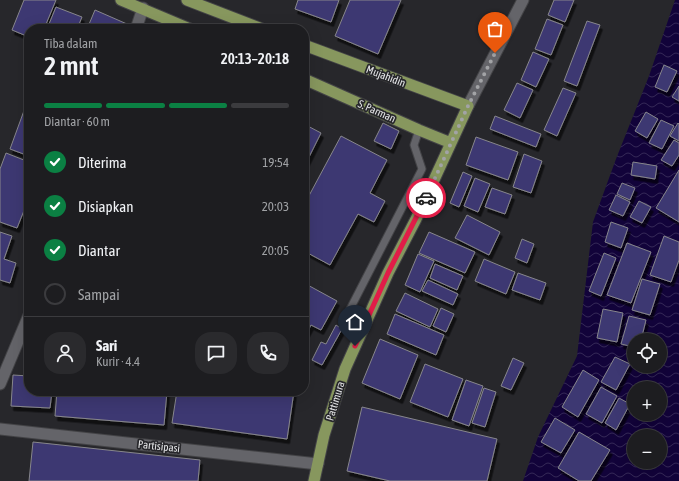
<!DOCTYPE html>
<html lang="id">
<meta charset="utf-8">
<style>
body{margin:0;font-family:"Asap Condensed",sans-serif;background:#2a2a2d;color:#f1f3f6;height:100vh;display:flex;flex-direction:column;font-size:15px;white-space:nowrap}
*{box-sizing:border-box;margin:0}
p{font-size:13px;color:#a0a2a5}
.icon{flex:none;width:22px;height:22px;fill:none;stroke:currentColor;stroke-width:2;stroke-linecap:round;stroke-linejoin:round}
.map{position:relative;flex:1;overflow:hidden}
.sheet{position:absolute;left:24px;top:24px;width:285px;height:372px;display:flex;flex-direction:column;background:#1d1d20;border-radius:16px;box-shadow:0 4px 16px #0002,0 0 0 1px #3b3b3e}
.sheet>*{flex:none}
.fabs{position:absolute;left:627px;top:333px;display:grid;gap:8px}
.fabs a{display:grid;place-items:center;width:40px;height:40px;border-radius:50%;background:#1d1d20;box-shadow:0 4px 16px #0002,0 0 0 1px #3b3b3e;font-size:20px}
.pin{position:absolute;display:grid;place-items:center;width:34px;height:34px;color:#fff;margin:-41px -17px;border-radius:50% 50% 50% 0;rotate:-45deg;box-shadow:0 0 4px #0007}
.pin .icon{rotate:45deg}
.courier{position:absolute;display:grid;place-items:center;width:40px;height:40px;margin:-20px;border:3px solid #e11d48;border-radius:50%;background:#fff;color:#222;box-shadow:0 1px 5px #0007}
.headline em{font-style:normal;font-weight:600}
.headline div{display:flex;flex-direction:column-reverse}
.headline{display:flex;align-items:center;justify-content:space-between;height:68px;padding:0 20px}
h1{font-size:26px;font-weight:600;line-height:30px}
.bar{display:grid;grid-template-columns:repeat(4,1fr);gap:6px 4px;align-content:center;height:48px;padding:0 20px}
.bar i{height:5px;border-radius:3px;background:#3b3b3e}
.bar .active{background:#0b8043}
.bar p{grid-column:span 4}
.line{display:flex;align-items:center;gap:10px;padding:0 20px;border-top:1px solid #3b3b3e}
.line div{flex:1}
.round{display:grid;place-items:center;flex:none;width:42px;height:42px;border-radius:16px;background:#2a2a2d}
ol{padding:0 20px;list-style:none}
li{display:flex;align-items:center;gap:12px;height:44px}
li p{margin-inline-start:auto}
li .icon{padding:4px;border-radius:50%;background:#0b8043;color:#fff;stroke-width:4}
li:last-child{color:#a0a2a5}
li i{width:22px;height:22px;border:2px solid #3b3b3e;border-radius:50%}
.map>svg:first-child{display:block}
.water{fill:url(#water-waves);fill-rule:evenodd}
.building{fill:#3e3772;stroke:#87878c;filter:url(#shadow)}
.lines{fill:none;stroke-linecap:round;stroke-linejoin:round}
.service-casing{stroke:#434346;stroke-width:9}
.minor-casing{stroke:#434346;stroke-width:13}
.primary-casing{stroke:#434346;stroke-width:13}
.service{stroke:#646469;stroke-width:7}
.minor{stroke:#646469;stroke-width:11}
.primary{stroke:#87975e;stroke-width:11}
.done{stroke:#a2a3a6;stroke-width:4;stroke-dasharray:0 7.2}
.route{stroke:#e11d48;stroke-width:5}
.labels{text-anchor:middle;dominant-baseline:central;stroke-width:3.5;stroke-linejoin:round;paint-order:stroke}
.street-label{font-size:11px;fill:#e5e6e8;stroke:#27272b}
</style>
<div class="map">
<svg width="679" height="481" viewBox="0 0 679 481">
<defs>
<pattern id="water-waves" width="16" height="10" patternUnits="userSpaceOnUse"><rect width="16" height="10" fill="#12033a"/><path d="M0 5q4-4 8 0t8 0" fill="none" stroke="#342856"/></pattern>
<filter id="shadow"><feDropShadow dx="2.5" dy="4.5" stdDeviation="0" flood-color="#0009"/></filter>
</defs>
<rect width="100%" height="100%" fill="#27272b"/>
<path class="water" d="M675,0H679V481H523L538,437L577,356L593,222L616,159L649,76ZM634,340H660V366H634ZM634,388H660V414H634ZM634,436H660V462H634Z"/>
<path class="building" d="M24,0H56L44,29H29V37L12,30Z
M298,0H339L331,22L295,9Z
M350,0H401L378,54L335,36Z
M554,0H574L565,22L548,15Z
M56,7L82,17L77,29H47Z
M95,10L127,24L125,29H87Z
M547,19L563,25L551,55L535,49Z
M587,21L600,25L577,86L564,81Z
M533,52L549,59L536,87L521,80Z
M664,65L677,71L667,92L655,87Z
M517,83L533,90L520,118L504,110Z
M679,86V101L672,97Z
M563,88L576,93L557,136L544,130Z
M29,97V156L10,149Z
M646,112L658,119L647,138L635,131Z
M495,116L541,134L536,147L490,129Z
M661,120L674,126L662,149L649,143Z
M383,123L399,131L391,149L374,141Z
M678,123L679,124V141L670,136Z
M304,124L321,133L304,167Z
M341,136L387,160L370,193L385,201L374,222L358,214L330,265L304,251V205Z
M476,137L518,152L508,180L466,165Z
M674,140L679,143V155L672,166L661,160Z
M6,153L29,162V198L17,228L0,222V169Z
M524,154L542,161L531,193L513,187Z
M633,162L657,166L655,179L631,175Z
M679,170V222L656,208Z
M463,172L472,176L459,207L450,203Z
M475,178L490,184L478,212L464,206Z
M622,183L635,188L630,200L617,194Z
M492,188L512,195L505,214L485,207Z
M616,195L630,202L623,216L609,210Z
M639,201L651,207L642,223L630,217Z
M467,215L500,232L489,255L455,238Z
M611,222L628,228L621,248L605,242Z
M0,232L12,236L4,259L16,263L10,283L0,280Z
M429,232L475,252L465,273L419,253Z
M664,236L679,242V260L671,282L650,275Z
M522,239L534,244L527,263L515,258Z
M627,243L651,252L631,303L607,295Z
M604,253L616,258L601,296L589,291Z
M418,254L434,261L420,292L405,285Z
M484,259L515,272L506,294L475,281Z
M435,264L463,276L457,290L430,278Z
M518,273L546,283L540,300L512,290Z
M642,279L660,284L650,315L632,310Z
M428,280L458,294L453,305L422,291Z
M304,283L337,301L321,330L311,325L304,338Z
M405,293L438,309L430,327L396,311Z
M441,308L454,314L446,332L433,326Z
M603,309L623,313L617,342L597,338Z
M395,314L444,335L436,355L387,334Z
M629,316L646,320L641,340H634V347L621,344Z
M336,325L342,329L322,365L312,360L321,342L326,344Z
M380,339L418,355L400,399L362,383Z
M615,357L630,364L616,390L601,382Z
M513,358L524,363L511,390L501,386Z
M425,364L463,379L448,417L410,402Z
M583,370L599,380L578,417L562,407Z
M13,375L29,376V391H52L50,408L11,406Z
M466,380L483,386L469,426L452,420Z
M601,387L617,396L602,423L586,414Z
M484,388L496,392L485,427L472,423Z
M57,391H167L164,425L55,416Z
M177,391H294L287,439L172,423Z
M619,398L630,404L616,430L605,423Z
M362,407L497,439L487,481H390L347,471Z
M555,418L575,430L561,453L541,442Z
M579,432L610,450L591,481H579L558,468Z
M33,442L200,460L198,481H29Z"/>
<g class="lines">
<defs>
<path id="service" d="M362,330L348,321L347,315L422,169L414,145L419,130"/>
<path id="minor" d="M136,29L143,8
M468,106L523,0
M0,384L29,315
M0,429L318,464"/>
<path id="primary" d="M121,0L190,29
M187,0L262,29
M304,45L468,106L416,219L388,273L345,369L324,435L314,481
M304,79L419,130L451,143"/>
</defs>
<use href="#service" class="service-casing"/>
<use href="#minor" class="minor-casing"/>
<use href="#primary" class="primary-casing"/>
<use href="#service" class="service"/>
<use href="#minor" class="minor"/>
<use href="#primary" class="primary"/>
</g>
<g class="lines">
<path class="done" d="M426,198L468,106L495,53"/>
<path class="route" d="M355,346L388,273L426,198"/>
</g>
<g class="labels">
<g class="street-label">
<text transform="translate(386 76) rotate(21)">Mujahidin</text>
<text transform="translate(377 111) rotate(24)">S. Parman</text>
<text transform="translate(335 401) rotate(-73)">Pattimura</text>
<text transform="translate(159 446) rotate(6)">Partisipasi</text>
</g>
</g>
</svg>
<div class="fabs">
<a><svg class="icon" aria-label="locate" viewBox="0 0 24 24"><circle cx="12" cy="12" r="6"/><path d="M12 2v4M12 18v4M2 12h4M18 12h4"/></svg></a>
<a>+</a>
<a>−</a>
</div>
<div class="pin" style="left:495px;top:53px;background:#ea580c"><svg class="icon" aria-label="bag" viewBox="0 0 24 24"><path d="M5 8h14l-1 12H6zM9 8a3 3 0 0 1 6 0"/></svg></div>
<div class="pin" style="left:355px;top:346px;background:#1f2937"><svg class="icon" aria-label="home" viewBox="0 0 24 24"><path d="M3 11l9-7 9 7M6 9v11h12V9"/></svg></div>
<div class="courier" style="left:426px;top:198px"><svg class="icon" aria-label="car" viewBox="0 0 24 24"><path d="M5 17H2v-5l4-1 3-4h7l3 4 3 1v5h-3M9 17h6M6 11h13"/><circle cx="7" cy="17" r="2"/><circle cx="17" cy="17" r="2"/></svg></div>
<section class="sheet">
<div class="headline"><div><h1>2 mnt</h1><p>Tiba dalam</p></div><em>20:13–20:18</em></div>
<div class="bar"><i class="active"></i><i class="active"></i><i class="active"></i><i></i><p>Diantar · 60 m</p></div>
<ol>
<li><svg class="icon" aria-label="check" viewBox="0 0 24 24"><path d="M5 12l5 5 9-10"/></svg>Diterima<p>19:54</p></li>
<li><svg class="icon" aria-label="check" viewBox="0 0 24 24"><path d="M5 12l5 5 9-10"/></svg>Disiapkan<p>20:03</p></li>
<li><svg class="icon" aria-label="check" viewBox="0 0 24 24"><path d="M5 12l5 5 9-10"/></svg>Diantar<p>20:05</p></li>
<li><i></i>Sampai</li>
</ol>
<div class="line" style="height:72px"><a class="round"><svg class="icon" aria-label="person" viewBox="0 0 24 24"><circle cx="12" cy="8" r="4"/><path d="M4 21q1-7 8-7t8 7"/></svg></a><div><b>Sari</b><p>Kurir · 4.4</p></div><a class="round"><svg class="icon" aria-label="chat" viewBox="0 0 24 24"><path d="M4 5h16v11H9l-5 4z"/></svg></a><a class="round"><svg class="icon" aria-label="phone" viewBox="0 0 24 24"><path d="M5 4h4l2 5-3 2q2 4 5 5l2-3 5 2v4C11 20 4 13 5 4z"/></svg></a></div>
</section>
</div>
